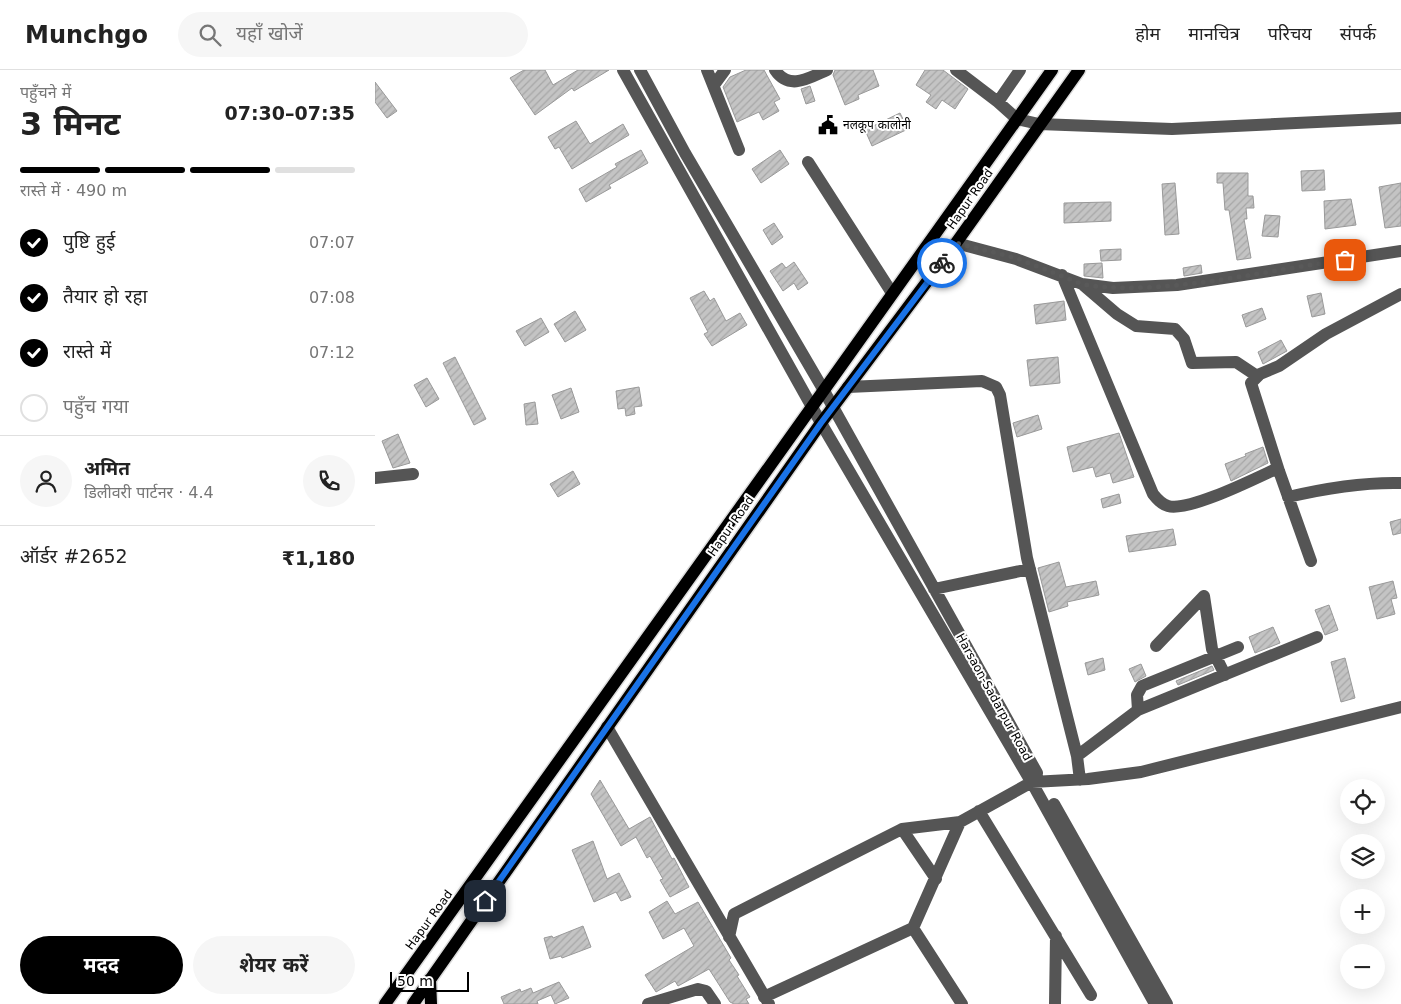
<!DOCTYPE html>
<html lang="hi">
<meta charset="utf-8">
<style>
body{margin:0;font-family:"DejaVu Sans","Noto Sans Devanagari",sans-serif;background:#f6f6f6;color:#222;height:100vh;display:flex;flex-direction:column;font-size:19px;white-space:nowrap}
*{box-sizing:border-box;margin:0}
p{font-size:16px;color:#767676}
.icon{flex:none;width:28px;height:28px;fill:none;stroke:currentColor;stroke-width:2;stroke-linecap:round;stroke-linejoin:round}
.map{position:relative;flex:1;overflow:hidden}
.side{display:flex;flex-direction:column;background:#fff;width:375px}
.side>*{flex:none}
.tools{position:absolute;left:965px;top:709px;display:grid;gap:10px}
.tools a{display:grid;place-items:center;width:45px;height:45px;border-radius:50%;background:#fff;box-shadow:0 5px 20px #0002;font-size:25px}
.scale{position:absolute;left:15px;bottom:12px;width:79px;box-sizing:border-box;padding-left:5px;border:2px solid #000;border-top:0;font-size:14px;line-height:18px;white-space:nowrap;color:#000;-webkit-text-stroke:4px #fff;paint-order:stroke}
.pin{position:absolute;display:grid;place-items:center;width:42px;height:42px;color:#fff;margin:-21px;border-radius:10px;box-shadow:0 2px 8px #0006}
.courier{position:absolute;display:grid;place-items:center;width:50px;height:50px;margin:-25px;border:4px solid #1a73e8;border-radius:50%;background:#fff;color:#222;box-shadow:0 1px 6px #0007}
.head em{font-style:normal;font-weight:700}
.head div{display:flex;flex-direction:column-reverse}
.head{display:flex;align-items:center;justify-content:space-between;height:85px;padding:0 20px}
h1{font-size:32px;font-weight:700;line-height:38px}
.bar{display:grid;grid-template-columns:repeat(4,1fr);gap:8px 5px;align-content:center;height:60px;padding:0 20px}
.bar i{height:6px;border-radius:4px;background:#e0e0e0}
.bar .on{background:#000}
.bar p{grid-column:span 4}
.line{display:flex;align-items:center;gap:12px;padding:0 20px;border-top:1px solid #e0e0e0}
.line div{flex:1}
.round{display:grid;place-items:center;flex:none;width:52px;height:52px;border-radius:26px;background:#f6f6f6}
ol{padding:0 20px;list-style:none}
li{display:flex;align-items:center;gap:15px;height:55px}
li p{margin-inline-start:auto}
li .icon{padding:5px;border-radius:50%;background:#000;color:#fff;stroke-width:4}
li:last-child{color:#767676}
li i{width:28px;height:28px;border:2px solid #e0e0e0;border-radius:50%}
.action{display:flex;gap:10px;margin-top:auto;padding:10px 20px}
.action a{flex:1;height:58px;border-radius:30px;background:#000;color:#fff;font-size:20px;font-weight:700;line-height:58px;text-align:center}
.action a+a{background:#f6f6f6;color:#222}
header{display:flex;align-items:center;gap:30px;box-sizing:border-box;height:70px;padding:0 25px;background:#fff;border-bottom:1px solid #e0e0e0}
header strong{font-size:24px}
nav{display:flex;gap:28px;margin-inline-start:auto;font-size:18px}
.search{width:350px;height:45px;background:#f6f6f6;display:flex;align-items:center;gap:12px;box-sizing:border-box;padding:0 18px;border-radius:28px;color:#767676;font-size:19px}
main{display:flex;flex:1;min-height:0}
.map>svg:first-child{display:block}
.building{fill:url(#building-hatch);stroke:#999}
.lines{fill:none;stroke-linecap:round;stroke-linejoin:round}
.major-casing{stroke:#dbdbdb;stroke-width:15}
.minor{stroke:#555;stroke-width:12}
.major{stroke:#000;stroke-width:12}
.done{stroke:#595959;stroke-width:5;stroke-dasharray:0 9}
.route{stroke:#1a73e8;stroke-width:6}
.labels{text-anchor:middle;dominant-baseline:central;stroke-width:4;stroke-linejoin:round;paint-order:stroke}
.poi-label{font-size:12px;fill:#000;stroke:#fff;text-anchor:start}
.street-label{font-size:12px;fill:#000;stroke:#fff}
</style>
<header>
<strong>Munchgo</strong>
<div class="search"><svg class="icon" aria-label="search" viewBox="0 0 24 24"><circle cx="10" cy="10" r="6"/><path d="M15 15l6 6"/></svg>यहाँ खोजें</div>
<nav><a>होम</a><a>मानचित्र</a><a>परिचय</a><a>संपर्क</a></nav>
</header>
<main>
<section class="side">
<div class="head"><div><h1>3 मिनट</h1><p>पहुँचने में</p></div><em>07:30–07:35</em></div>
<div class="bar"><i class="on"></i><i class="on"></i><i class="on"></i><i></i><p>रास्ते में · 490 m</p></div>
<ol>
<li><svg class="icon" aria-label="check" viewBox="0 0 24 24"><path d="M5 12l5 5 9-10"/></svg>पुष्टि हुई<p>07:07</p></li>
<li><svg class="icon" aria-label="check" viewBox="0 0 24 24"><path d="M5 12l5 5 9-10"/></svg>तैयार हो रहा<p>07:08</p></li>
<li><svg class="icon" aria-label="check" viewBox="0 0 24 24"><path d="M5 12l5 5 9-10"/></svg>रास्ते में<p>07:12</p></li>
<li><i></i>पहुँच गया</li>
</ol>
<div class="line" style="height:90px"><a class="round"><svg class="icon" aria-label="person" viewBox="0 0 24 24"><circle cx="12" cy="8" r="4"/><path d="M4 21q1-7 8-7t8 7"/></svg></a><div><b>अमित</b><p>डिलीवरी पार्टनर · 4.4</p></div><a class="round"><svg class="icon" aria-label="phone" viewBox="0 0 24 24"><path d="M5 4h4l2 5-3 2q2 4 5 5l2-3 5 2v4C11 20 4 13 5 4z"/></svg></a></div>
<div class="line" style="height:65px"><div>ऑर्डर #2652</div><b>₹1,180</b></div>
<div class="action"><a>मदद</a><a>शेयर करें</a></div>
</section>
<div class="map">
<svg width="1026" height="934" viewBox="0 0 1026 934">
<defs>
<pattern id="building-hatch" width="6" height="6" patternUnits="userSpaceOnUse" patternTransform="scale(1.25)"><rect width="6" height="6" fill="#c4c4c4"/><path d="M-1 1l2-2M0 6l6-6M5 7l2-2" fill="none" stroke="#a7a7a7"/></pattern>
</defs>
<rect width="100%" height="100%" fill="#fff"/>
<path class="building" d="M149,0H170L178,15L203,0H234L199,21L197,18L160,45L135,8Z
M371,0H389L405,29L399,32L404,41L388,50L384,42L362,52L348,17L355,7Z
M460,0H498L504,16L483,25L484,29L470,35L458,5Z
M550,0H568L593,19L580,39L567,30L561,39L551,32L556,25L541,15Z
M0,12L22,41L12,48L0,32Z
M435,16L440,31L431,34L426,19Z
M525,43L533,59L497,76L490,60Z
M201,51L215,74L248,54L254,65L197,99L184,77L180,79L173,67Z
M266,80L273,93L234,115L236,118L211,132L204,119L242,97L240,94Z
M405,80L414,94L386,113L377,99Z
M949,100L950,120L927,121L926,101Z
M842,103H873V126H878L879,138H871L872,149H869L876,188L862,190L854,140H850L848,113H842Z
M800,113L804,164L790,165L787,114Z
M1026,113V156L1010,158L1004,117Z
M976,129L981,155L950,159L949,131Z
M736,132V151L689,153V133Z
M890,145L905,146L903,167L887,166Z
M399,153L408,167L397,175L388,160Z
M746,179V190L726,191L725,180Z
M419,192L433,213L423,220L419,213L408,221L395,201L407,193L411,198Z
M727,193L728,208L709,206V194Z
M826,195L827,203L809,206L808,198Z
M329,221L335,231L339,228L351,251L365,243L372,255L337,276L329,264L333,262L315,228Z
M946,223L950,244L937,247L932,226Z
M689,231L691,250L661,254L659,235Z
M887,238L891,249L871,257L867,245Z
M200,241L211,260L190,272L179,254Z
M166,248L174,262L150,276L141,261Z
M906,270L912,281L888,294L883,282Z
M80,287L111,349L99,355L68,293Z
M683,287L685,313L655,316L652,290Z
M52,308L64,329L51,337L39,315Z
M264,317L267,336L259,337L260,344L251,346L250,338L243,339L241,321Z
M196,318L204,342L186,349L177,325Z
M160,332L163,354L151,355L149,334Z
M663,345L667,359L642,367L638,353Z
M744,363L759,407L738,413L735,403L721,407L718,397L698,402L692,377Z
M23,364L35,393L18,398L7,371Z
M888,377L893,393L856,411L850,394L871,386L870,384Z
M198,401L205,414L183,427L175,414Z
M744,424L746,433L728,438L726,429Z
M1026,449V463L1018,465L1015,452Z
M798,459L801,475L754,482L751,466Z
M684,492L691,517L721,511L724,525L692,532L693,536L674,542L663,498Z
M1018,511L1022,528L1016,529L1020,544L1002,549L994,517Z
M954,535L963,560L950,565L940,540Z
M898,557L905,573L880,583L874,567Z
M728,588L730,600L713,605L710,593Z
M970,588L980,628L966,632L956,592Z
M766,594L771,606L760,612L754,599Z
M837,596L839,600L803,615L801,611Z
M225,710L254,759L275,747L297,789L299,788L314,817L295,827L285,810L288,809L275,786L272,788L261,767L246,776L216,724Z
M218,771L232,809L244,803L256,827L246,831L241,822L219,832L197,780Z
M292,831L300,844L323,832L356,888L354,890L364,905L362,906L375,927L371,929L374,934H359L355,932L334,899L303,916L300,911L281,922L270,905L319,876L309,858L288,869L274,842Z
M208,856L216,877L187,888L186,886L175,889L169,868L177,866L178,868Z
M184,912L194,928L180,934L176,925L162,931L163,934H129L126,927L145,919L146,922L156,918L158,923Z"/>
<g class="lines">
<defs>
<path id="major" d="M55,909L56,934
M10,934C235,624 454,311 677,0
M38,934L446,353L581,173L704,0"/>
</defs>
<use href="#major" class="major-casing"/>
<path class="minor" d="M248,0L446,353L661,720L780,934
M265,0L310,83L448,319L662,703
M332,0L364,80
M400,0C414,21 434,8 452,0
M581,0L623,32L642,49L664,54L797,59L1026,48
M339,15L350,0
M623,32L645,0
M433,92L517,223
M581,173L641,189L707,214L738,218L802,215L1026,181
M687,205L778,424C782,429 786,434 793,436C814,442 881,408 903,398
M707,214L742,244L761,256L800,259L809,269L817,293L861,292L882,306
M473,317L607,311L621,317L625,325L652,488L702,686L705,710
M0,408L38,404
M913,427C951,418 987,412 1026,413
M936,491L904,401L876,313L885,304L904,296L951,264L1026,224
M559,519L655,499
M829,526L837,579L850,605
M781,576L829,526
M763,640L942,567
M232,657L394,934
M702,686L763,640L762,625L767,616L863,577
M679,734L792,934
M604,741L716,925
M585,752L538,858L587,934
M527,759L561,809
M354,867L359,844L527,759L585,752L657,712L713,709L766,702L1026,637
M389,927L538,858
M273,934L323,919L331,921L340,934
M680,934L681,866"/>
<use href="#major" class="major"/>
</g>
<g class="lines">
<path class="done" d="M567,193L581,173L641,188L707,214C731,219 755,218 780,217C844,213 907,198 970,190"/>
<path class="route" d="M110,831L446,353L567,193"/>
</g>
<defs>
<symbol id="civic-bare" viewBox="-9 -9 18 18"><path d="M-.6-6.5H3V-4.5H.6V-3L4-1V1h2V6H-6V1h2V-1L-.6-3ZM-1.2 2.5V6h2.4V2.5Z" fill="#000" stroke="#fff" stroke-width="2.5" paint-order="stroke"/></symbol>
</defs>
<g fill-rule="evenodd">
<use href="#civic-bare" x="439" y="41" width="28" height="28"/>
</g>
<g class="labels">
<g class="poi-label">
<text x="468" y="55">नलकूप कालोनी</text>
</g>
<g class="street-label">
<text transform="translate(595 129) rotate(-55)">Hapur Road</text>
<text transform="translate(356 456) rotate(-55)">Hapur Road</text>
<text transform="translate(619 627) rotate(61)">Harsaon-Sadarpur Road</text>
<text transform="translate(54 850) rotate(-54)">Hapur Road</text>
</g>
</g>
</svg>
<div class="tools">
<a><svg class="icon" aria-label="locate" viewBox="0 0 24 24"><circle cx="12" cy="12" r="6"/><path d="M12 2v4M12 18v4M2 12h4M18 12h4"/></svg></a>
<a><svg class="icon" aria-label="layers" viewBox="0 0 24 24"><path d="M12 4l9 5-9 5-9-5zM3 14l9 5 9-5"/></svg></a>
<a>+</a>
<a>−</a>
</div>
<div class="scale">50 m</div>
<div class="pin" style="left:970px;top:190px;background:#ea580c"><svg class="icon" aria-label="bag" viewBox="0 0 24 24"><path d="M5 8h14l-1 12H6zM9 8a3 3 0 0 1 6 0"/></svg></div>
<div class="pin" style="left:110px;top:831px;background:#1f2937"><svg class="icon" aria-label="home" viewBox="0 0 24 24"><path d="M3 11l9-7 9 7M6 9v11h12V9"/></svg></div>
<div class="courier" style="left:567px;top:193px"><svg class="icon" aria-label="bike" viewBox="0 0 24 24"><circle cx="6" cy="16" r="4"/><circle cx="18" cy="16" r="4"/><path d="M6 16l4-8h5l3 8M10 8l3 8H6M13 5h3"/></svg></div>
</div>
</main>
